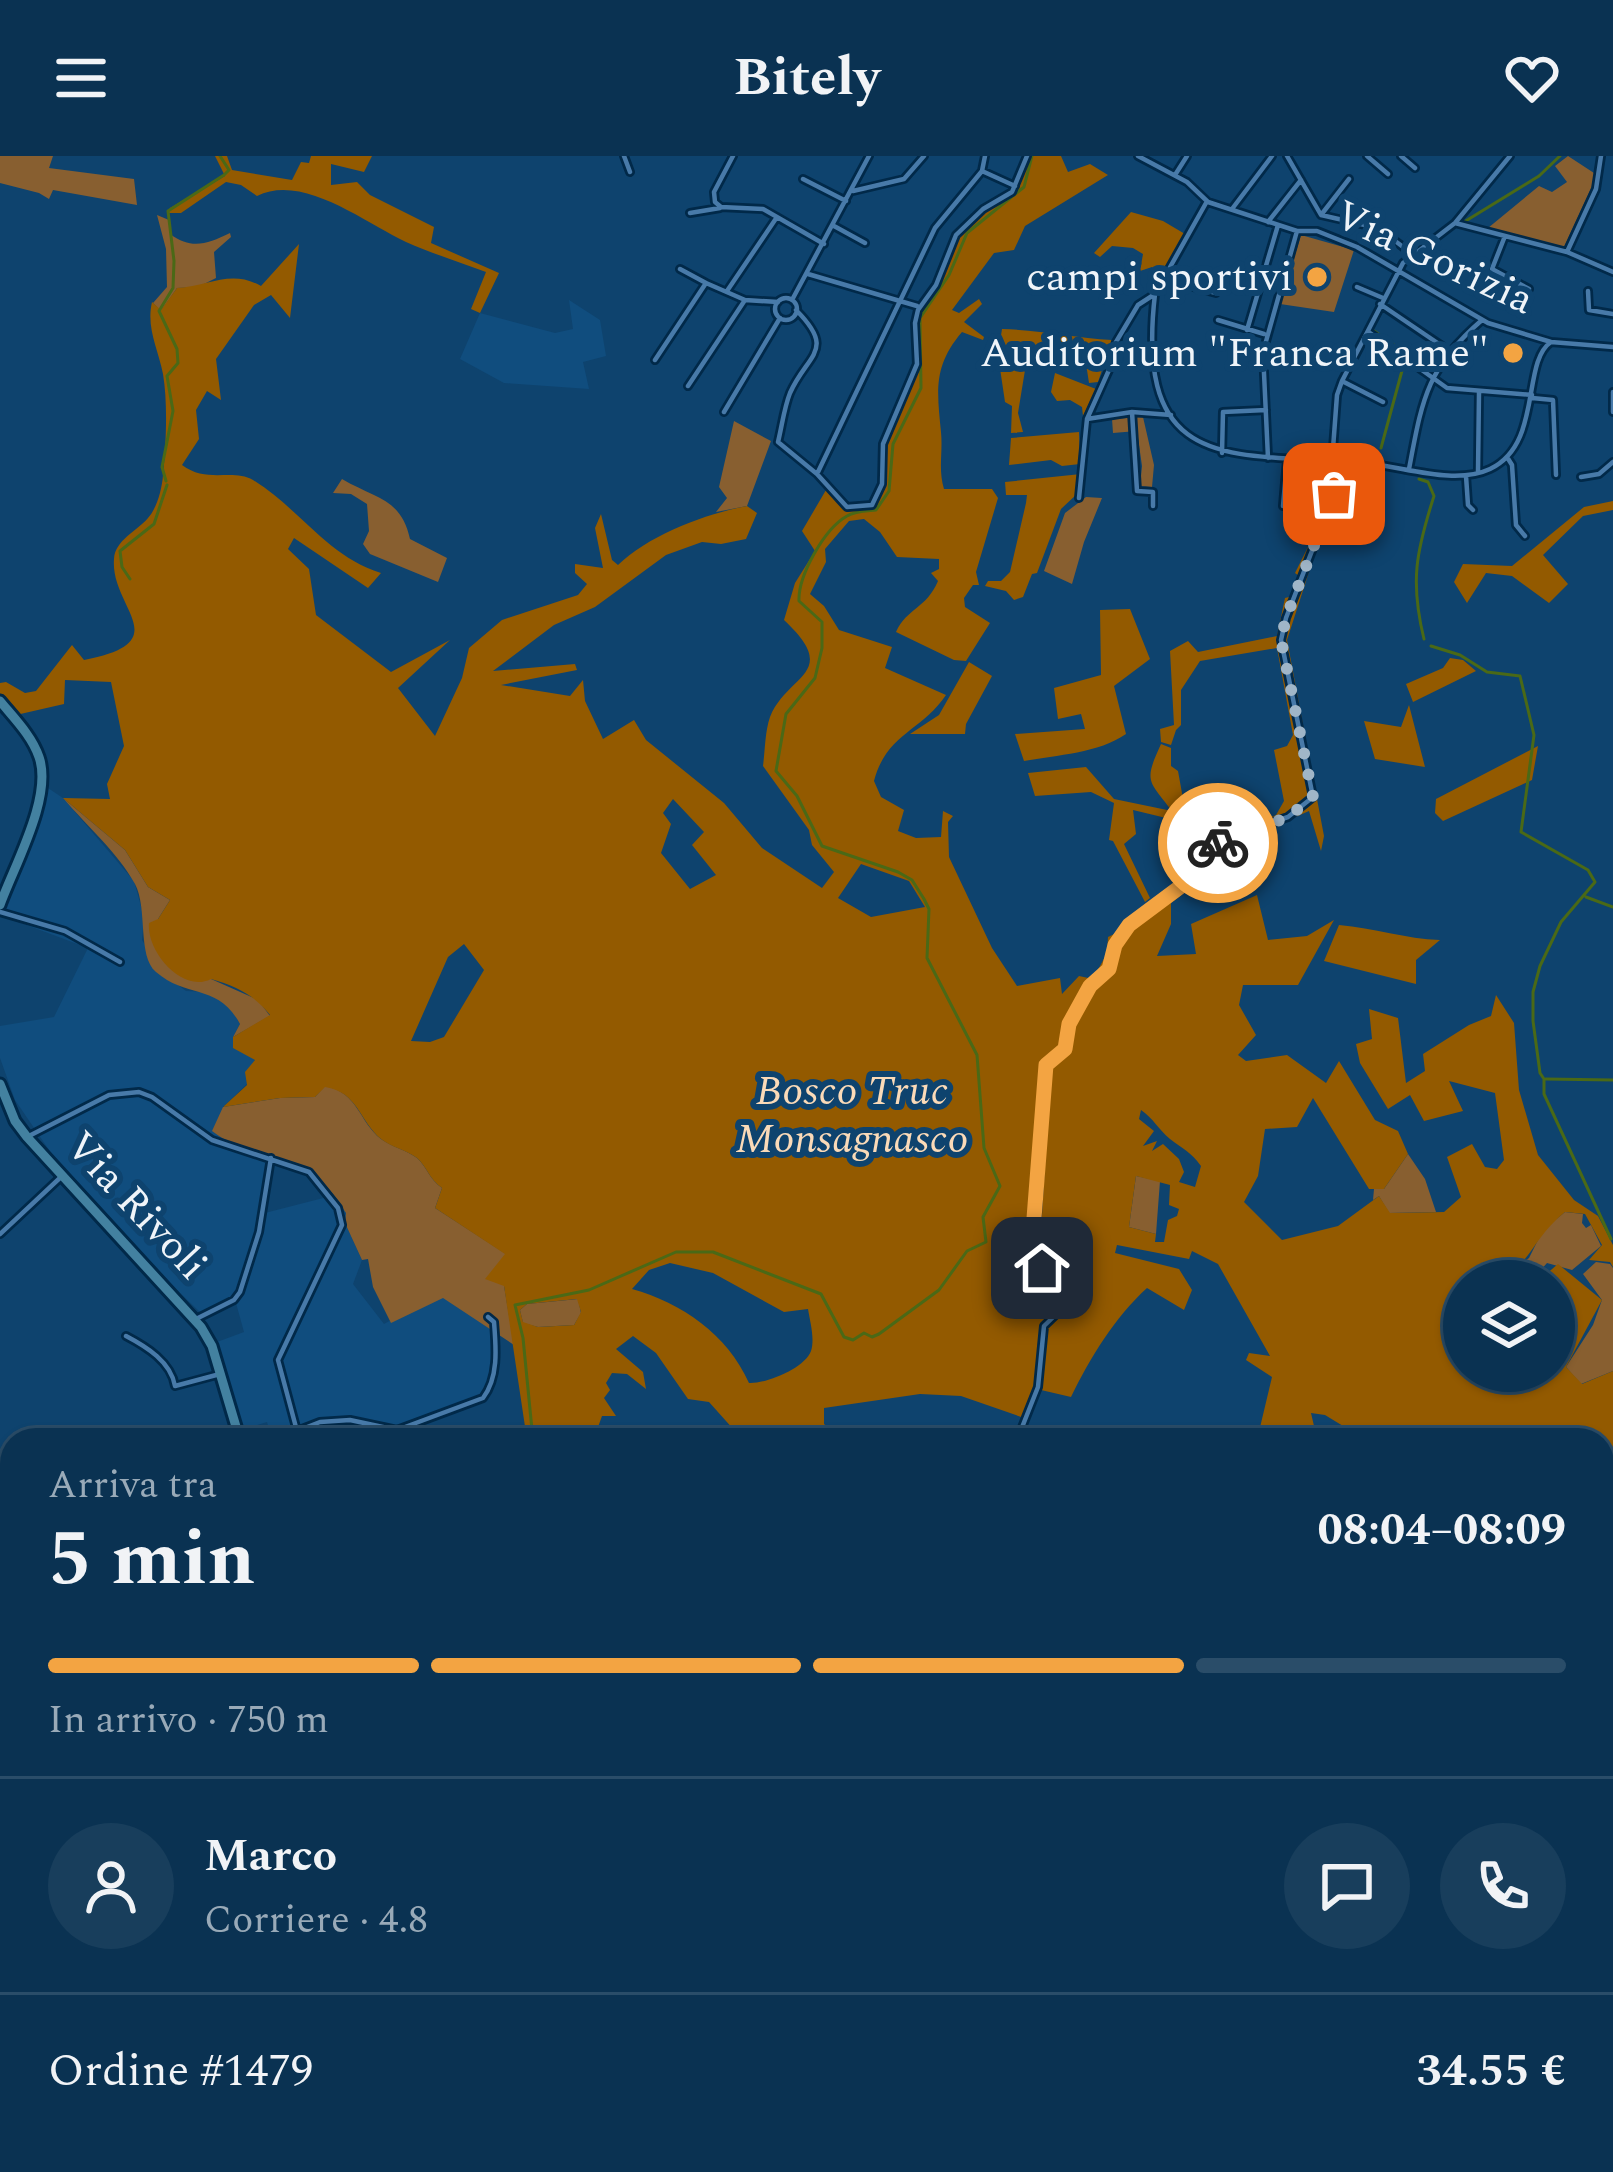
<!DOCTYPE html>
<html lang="it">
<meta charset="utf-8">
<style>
body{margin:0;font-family:Spectral,serif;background:#183e5c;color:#f1f3f6;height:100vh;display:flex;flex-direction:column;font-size:45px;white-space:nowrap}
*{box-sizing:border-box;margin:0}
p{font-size:39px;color:#99aab8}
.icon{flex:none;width:66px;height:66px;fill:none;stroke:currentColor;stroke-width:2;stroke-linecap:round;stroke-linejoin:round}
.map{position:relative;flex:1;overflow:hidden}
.drawer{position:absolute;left:0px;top:1272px;width:1614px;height:744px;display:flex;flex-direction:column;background:#0a3252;border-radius:36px 36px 0 0;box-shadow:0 3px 9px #0004,0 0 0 3px #2a4d69}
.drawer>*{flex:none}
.tools{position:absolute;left:1443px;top:1104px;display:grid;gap:24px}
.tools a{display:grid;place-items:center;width:132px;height:132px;border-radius:50%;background:#0a3252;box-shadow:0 3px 9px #0004,0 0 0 3px #2a4d69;font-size:60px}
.pin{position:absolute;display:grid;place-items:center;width:102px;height:102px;color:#fff;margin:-51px;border-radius:24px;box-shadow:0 6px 18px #0006}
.courier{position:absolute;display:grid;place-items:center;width:120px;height:120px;margin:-60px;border:9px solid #f3a442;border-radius:50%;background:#fff;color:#222;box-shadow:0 3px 15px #0007}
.head em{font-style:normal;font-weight:700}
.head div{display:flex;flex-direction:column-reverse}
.head{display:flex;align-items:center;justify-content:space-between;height:204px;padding:0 48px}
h1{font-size:78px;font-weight:700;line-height:90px}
.bar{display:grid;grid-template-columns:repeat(4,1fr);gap:18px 12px;align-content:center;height:144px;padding:0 48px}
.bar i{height:15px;border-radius:9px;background:#2a4d69}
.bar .current{background:#f3a442}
.bar p{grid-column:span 4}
.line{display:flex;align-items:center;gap:30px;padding:0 48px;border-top:3px solid #2a4d69}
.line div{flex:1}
.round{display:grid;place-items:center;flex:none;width:126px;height:126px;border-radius:63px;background:#183e5c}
header{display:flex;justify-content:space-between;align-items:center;height:156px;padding:0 48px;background:#0a3252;font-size:54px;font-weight:700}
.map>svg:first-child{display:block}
.built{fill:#104d7e}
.green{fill:#885f30}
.forest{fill:#935a00;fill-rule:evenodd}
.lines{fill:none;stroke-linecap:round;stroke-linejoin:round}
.stream{stroke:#4a6916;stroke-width:3}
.street-casing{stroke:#012949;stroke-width:10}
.secondary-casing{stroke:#012949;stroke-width:15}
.street{stroke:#487aa9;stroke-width:4.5}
.secondary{stroke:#4381a0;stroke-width:9}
.done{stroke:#a0b6c8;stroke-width:12;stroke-dasharray:0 21.6}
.route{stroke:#f3a442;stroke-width:15}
.poi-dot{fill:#f3a442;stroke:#0e436e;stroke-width:4.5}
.labels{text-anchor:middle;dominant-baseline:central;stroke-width:12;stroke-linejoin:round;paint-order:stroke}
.street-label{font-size:42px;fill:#eff4f9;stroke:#0e436e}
.poi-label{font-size:42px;fill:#eff4f9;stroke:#0e436e;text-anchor:end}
.park-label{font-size:42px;font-style:italic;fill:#fadab8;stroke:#0e436e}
</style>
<header><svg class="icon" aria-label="menu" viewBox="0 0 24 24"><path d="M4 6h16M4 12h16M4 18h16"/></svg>Bitely<svg class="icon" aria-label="heart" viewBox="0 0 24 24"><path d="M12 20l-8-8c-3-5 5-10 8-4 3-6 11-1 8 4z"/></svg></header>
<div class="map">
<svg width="1613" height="2016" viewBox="0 0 1613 2016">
<rect width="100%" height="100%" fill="#0e436e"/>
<path class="built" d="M569,144L600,164L606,200L583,206L589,233L504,227L460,203L480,157L555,177L573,173Z
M45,630L63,642L134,725L144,761L142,784L150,797V808L186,835L209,836L218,841L233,855L240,868L233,881L255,903L247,928L223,951L224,984L272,999L261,1058L335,1039L346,1057L345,1067L362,1104L353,1128L384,1168L442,1136L493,1158L495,1204L487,1245L397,1279L350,1268L321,1271L284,1284H272L267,1266L241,1274L219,1221L217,1186L244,1176L236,1147L201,1157L178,1135L62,1013L15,944L0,902V870L54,861L88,792L0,759V742Z"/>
<path class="green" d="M0,0H53L49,12L134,23L137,49L53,34L49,43L39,37L0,27Z
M1568,0L1594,17V26L1564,91L1488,72L1539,30L1552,36L1567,26L1555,10Z
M157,59L169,64L170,78C192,94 207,88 230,77L231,81L214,96L216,122L198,131L177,132L161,155L153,147L167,131L166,93Z
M1301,79L1354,94L1334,156L1280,148Z
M1143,261L1154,309L1152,331L1140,330L1142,310L1137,275L1113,277L1112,263Z
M734,265L771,285L747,350L716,356L727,342L719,331Z
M342,323C376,343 401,342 410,383L447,402L438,426L370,398L363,388L369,375L367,348L351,338L333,337Z
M1086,341L1102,342L1084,386L1072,428L1044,415L1065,357Z
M63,642L125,694L148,731L170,744L158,763L211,823L258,844L270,860L233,881L240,868C218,827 187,843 156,816C137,800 148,752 135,728C118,697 86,669 63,642Z
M325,930C358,936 359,966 381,983C392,991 406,994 417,1002C427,1011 429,1023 442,1032L435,1052L506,1098L504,1130L514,1189L443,1142L391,1167L373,1131L368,1103L362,1104L345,1067L346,1057C299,980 265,1016 212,975L223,951L280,942L315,941Z
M1408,998L1425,1023L1436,1056L1389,1057L1379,1040L1373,1044L1374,1033H1384Z
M1136,1020L1160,1025L1156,1078L1129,1071Z
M1565,1056L1583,1058L1582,1067L1586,1072L1591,1069L1601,1090L1572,1114L1547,1107L1531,1125H1499L1529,1102L1543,1074Z
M1596,1106L1610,1108L1613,1112V1215L1581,1228L1566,1211L1593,1169L1602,1144L1583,1118Z
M578,1143L581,1157L574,1169L538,1171L523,1167L520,1154L527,1148Z"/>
<path class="forest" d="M215,0H227L232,14L292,24L301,6L309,7L311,0H372L364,16L331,8V29L357,26L370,39L434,71L431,87L499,117L480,157L471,153L486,116C459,106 431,97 406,86C365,67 303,17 257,40L241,29L226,26L181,57H168L170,52L225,20Z
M1031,0H1061L1068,16L1090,8L1108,19L1025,70L1014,94L994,97L952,154L959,157L979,143L982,148L964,166L984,181L983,184L962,176C933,210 937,235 941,276C943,297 938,313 944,333H992L998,342L976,416L979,429H973L964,442L965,451L990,467L966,505L954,504L896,476C907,452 926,453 938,425L931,417L939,413V403L897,401L880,376L864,363L849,365L825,393L826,406L810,438L824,450L839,474L892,491L885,512L946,539C922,575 886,578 874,625L881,641L904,654L898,675L916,682L941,681L943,655L953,660L948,666L949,701L992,792L1017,830L1060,822L1062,838L1079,820L1093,823L1107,797L1108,781C1126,774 1133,761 1147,749C1171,727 1195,717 1213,688L1219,690C1206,714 1193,732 1171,747V768L1157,800L1196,798L1191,768L1257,739L1268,784L1307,780L1334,764L1298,829H1243L1239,849L1256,879L1238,899L1246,905L1287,899L1326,927L1339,905L1375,964L1398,975L1408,998L1384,1033H1369L1313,942L1297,971L1265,973L1258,1020L1244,1046L1282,1084L1338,1070L1379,1040L1390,1057L1444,1056L1461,1041L1447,1001L1472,988L1485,1011L1497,1013L1504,1004L1495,937L1449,925L1463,955L1424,965L1410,939L1388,953L1360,907L1356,888L1372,883L1369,853L1398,862L1406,927L1425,915L1423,898L1469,869L1491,860L1496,839L1514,867L1519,934L1538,999L1574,1044L1598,1060L1613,1089V1111L1610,1106L1589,1104L1602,1089L1585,1058L1565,1056C1520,1093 1534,1125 1464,1125V1215H1554V1125H1538L1558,1108L1602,1144L1566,1211L1582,1228L1613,1215V2016H1548L1544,2012L1476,2007L1477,2004H1602V1284H1366L1325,1259L1311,1257L1314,1270L1334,1284H1320L1315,1280L1314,1284H1257L1272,1221L1246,1204L1249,1197L1270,1200L1218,1108L1192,1095L1189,1103L1117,1089L1115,1097L1179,1113L1192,1134L1184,1154L1147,1132C1115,1161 1090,1202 1071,1241L1041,1234L1027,1263L961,1240L920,1238L824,1252V1268L844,1284H743L709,1246L688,1243L656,1197L633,1180L616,1193L643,1216L646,1233L627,1218L612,1217L606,1227L610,1234L604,1242L616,1260H602L597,1274L599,1284H527L504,1130L485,1123L505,1098L435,1052L442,1032C429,1023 427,1011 417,1002C406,994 391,991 381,983C360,966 358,936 325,931L315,941L280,942L223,951L247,929L245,916L255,904L233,892V881L270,859C254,839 236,830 211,823C182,838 146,795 149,767L158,763L170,744L148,731L125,694L63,642L110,643L107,628L124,590L111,526L65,524L64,548L16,559L0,538V527L6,526L25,537L36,535L72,489L84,504C179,486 110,452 114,403C115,384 137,375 148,362C157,352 162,333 163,319C166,288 168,248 163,218C158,192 146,172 152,146L161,154L177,132C209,130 231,113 261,130L299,88L290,162L271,139L254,149L216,203L221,244L207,235L196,254L199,283L182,309C207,328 233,312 253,324C300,353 327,400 381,417L368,432L294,382L288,393L309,413L316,459L391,516L450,484L398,532L435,580L462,522L469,492L502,464L578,439L587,428L575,417V408L603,412L595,372L601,358L612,404L618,409C649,379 705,358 747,350L757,357L746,383L721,388L702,386L666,399L595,451L554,469L493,515L575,508L577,514L501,529L570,540L583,524L585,545L603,583L634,564L646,584L724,647L762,692L822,732L834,716L812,689L809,674L763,610C765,595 765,575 770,561C787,518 842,518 784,464L795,427L815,395L802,375L826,334L847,356L873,350L880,329L878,303L881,283L917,201L914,167L957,75L980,51L1013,32L1015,35ZM673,643L704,676L692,689L716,719L690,733L661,697L671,668L663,657ZM861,708L909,725L925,751L871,761L838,742ZM464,788L484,814L444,881L430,886L411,885L448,801ZM1141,954C1153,962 1159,974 1170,983C1183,993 1191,996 1201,1010L1195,1031L1179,1026L1184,1016L1179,1003L1163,988L1152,995L1157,985L1143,990L1154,975L1139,963ZM1136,1020L1170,1029L1169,1049L1179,1053L1177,1060L1168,1064L1164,1086H1155L1156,1078L1129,1071ZM670,1107L713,1117L784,1156L808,1153C810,1166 815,1182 811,1195C805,1212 766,1228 749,1227C727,1178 682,1147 632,1133L649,1114ZM577,1143L581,1156L574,1169L538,1171L523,1166L520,1154L527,1148Z
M1131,56L1163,65L1185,78L1158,123L1152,111L1140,115L1143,98L1133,92L1112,90L1100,101L1094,97Z
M1002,173C1039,174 1075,182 1112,184L1098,226L1089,227L1087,214L1056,206L1026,208L1018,257L1023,276L1011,277L1012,250L1005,246L998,199Z
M1055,217L1096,233L1083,260L1082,251L1070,244L1057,245L1051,236Z
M1079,276L1080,308L1062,310L1051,304L1009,309L1011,282Z
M1081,318L1078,337L1061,353L1037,417L1032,418L1023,441L1014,444L1006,435L985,430L988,425H1001L1010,416L1026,347L1027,339H1006L1005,326Z
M1613,345V354L1583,360L1543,399L1568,428L1549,447L1512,420L1486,417L1467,447L1454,426L1463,408L1512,410L1584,351Z
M1313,381L1317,391L1287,484L1324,680L1321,695L1309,655L1259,677L1264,692L1256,695V704L1246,714L1238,686H1218L1191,668L1133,654L1136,678L1124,688L1150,742L1145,746L1113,685L1109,684L1114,647L1091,636L1035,640L1028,617L1086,611L1114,643L1172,655C1149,624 1143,627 1161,588L1171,592V610L1178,615L1186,659L1220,682L1276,659L1284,645L1274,594L1287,590L1293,579L1277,492L1200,505L1181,534V569L1176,574L1171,589L1161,586L1160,573L1174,569L1170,495L1188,485L1198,496L1277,480L1285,442L1293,440L1299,420L1295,417Z
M1130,453L1150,503L1114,530L1126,578C1099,597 1057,599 1024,605L1015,578L1085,573L1081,558L1058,563L1054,532L1101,519L1100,454Z
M1450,502L1463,504L1476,515L1413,546L1406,528L1443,512Z
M969,506L992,520L966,568L965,578H910L939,559Z
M1409,549L1425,611L1375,603L1364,565L1401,571Z
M1538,590L1532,624L1443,665L1435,657L1436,643Z
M1339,769C1374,772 1406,783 1440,784L1416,804V828L1324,805Z
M12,1844V2004H23L22,2016H0V1885Z
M1309,2004H1460V2016H1310Z"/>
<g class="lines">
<path class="stream" d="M1464,66L1539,20L1560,0
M1374,175L1404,196
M1381,292L1403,211
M1419,323L1428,326L1434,340C1416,396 1410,426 1424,483
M166,325L162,311L173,255L167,220L178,207L177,193L159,155L173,132L174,105L168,55L224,19L229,14L220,0
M130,423L122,411L120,395L154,368L167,329
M1431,490L1460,499L1487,516L1520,520L1534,579L1521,676L1588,714L1595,726L1561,766L1540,810L1533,836V865L1540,917L1544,923V938L1611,1083
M1586,741L1613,751
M1546,923L1613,924
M533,1284L523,1182L515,1149L589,1134L676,1096H713L821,1138L844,1181L853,1184L864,1177L872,1181L879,1178L939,1134L967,1095L986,1086L983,1061L1000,1030L984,992L977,899L927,802L929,753L924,743L912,724L898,716L822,690L797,640L776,615L786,558L815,522L822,492V466L799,445C798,420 824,373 847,360C855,355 867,355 876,354L889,335L893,288L921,232L920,162L949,119L967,77L1024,31L1032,0
M0,1707L12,1712
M0,1911L12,1867
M0,1966V1982"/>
<defs>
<path id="street" d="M624,0L630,16
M733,0L714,36L715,46L721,51L763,53L824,88
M1138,0L1187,26L1208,46
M1287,0L1321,59L1378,72L1411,97
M1367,0L1388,18
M1401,0L1415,12
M982,15L1015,30
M1175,19L1187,0
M803,23L846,45
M853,35L904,23L924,0
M1208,46L1297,75H1317L1357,91L1488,167L1551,186L1613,191
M1232,53L1272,0
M690,57L720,52
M1321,59L1349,23
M1268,66L1301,24
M1455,67L1567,96L1613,116
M834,70L865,87
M1505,80L1492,113L1529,133
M1567,96L1596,33L1601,0
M680,113L706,127
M808,118L917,150
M1163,123L1216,137
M1357,131L1383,142
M727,135L777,61
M1588,135L1589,154L1613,158
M1155,138C1133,327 1241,294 1372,308C1408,312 1456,329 1490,313C1543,288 1521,206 1551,186
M775 153a11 11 0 1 1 22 0a11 11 0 1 1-22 0Z
M792,144L869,0
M1380,148L1442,190
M796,154C837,195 807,198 790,237C784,252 782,270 778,286L817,318L847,351L872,349L882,328L883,288L917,208L915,167L918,154L936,129L956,79L983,53L1012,36L1027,0
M1218,164L1264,178
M1247,174L1278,69
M1370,177L1447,232L1532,239
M655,204L706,127L745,144L778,146
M1342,225L1383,246
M688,230L745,144
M1613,236V256
M1532,242L1553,244L1556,319
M724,256L780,162
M1132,256L1137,335L1153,336V350
M1087,263L1132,256L1171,259
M1222,297L1223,256L1266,254
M1507,301L1512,309L1516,369L1525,380
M1268,302L1263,196L1297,75
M1409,313C1422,245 1426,212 1482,164
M1478,315L1479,237
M818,316L935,72L982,15L985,0
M1466,320L1468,349L1473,354
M1581,321L1599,318L1613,306
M1079,342L1087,263L1109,214L1116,186L1138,149L1155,138L1206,47
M1283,350L1287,304
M0,756L65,775L120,806
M27,981L109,939L139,936L152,941L212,984L309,1016L338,1052L342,1069L278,1204L297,1275
M0,1078L62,1020
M196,1163L234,1144L240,1136L259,1076L271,1002
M126,1180C147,1191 171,1206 175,1230L220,1218
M274,1284L320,1266L350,1264L397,1274L483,1242C499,1221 496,1191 494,1166L488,1161
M1017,1284L1038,1231L1044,1170L1075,1140L1076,1128L1042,1112L1035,1092L1046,909L1065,893L1069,868L1090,829L1109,813L1115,789L1129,769L1196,719L1221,684L1288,661L1313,641L1281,484L1286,462L1334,338L1332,306L1337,239L1342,225L1403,107L1455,67L1510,0
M0,1442L12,1436
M0,1798L12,1787
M317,2004L323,2016
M356,2004L362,2016
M373,2004V2016
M655,2004L657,2016
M1133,2004L1323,2009
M59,2016L66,2004
M490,2016L550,2004
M894,2016L915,2004
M1101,2016L1107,2004"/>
<path id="secondary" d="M0,545C14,562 32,580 39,601C53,641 14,710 0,749
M0,928L15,965L27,981L201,1171L212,1190L240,1284
M469,2004L470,2016"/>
</defs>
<use href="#street" class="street-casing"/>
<use href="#secondary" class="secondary-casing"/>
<use href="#street" class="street"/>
<use href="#secondary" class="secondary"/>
</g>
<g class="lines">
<path class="done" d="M1218,687L1288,661L1313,641L1281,484L1286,462L1334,338"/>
<path class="route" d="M1042,1112L1033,1075L1046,909L1065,893L1069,868L1090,830L1109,813L1115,789L1129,769L1196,719L1218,687"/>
</g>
<g class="poi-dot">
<circle cx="1317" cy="121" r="12"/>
<circle cx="1513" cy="197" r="12"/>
</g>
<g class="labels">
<g class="street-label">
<text transform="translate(1434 102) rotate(25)">Via Gorizia</text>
<text transform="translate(136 1050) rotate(47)">Via Rivoli</text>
</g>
<g class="poi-label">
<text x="1293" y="121">campi sportivi</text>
<text x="1489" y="197">Auditorium "Franca Rame"</text>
</g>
<g class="park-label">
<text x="852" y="935">Bosco Truc<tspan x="852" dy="48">Monsagnasco</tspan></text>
</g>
</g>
</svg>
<div class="tools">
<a><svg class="icon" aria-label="layers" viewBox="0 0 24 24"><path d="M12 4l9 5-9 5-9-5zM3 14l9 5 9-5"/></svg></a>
</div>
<div class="pin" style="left:1334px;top:338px;background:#ea580c"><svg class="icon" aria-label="bag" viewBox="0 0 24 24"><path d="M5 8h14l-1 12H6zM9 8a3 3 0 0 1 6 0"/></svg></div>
<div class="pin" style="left:1042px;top:1112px;background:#1f2937"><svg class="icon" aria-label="home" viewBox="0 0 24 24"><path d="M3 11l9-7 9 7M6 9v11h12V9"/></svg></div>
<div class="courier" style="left:1218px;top:687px"><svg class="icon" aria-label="bike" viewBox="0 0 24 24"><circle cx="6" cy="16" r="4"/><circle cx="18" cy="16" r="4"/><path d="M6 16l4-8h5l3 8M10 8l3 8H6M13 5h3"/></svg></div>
<section class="drawer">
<div class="head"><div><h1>5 min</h1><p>Arriva tra</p></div><em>08:04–08:09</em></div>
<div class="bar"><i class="current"></i><i class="current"></i><i class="current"></i><i></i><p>In arrivo · 750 m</p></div>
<div class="line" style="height:216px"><a class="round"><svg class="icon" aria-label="person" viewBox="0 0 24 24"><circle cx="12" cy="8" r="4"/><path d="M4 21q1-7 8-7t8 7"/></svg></a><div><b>Marco</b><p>Corriere · 4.8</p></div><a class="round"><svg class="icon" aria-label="chat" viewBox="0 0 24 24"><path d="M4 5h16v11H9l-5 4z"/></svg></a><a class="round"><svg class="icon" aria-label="phone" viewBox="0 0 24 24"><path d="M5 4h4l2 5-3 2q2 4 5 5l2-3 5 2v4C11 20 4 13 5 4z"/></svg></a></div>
<div class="line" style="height:156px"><div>Ordine #1479</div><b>34.55 €</b></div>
</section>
</div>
